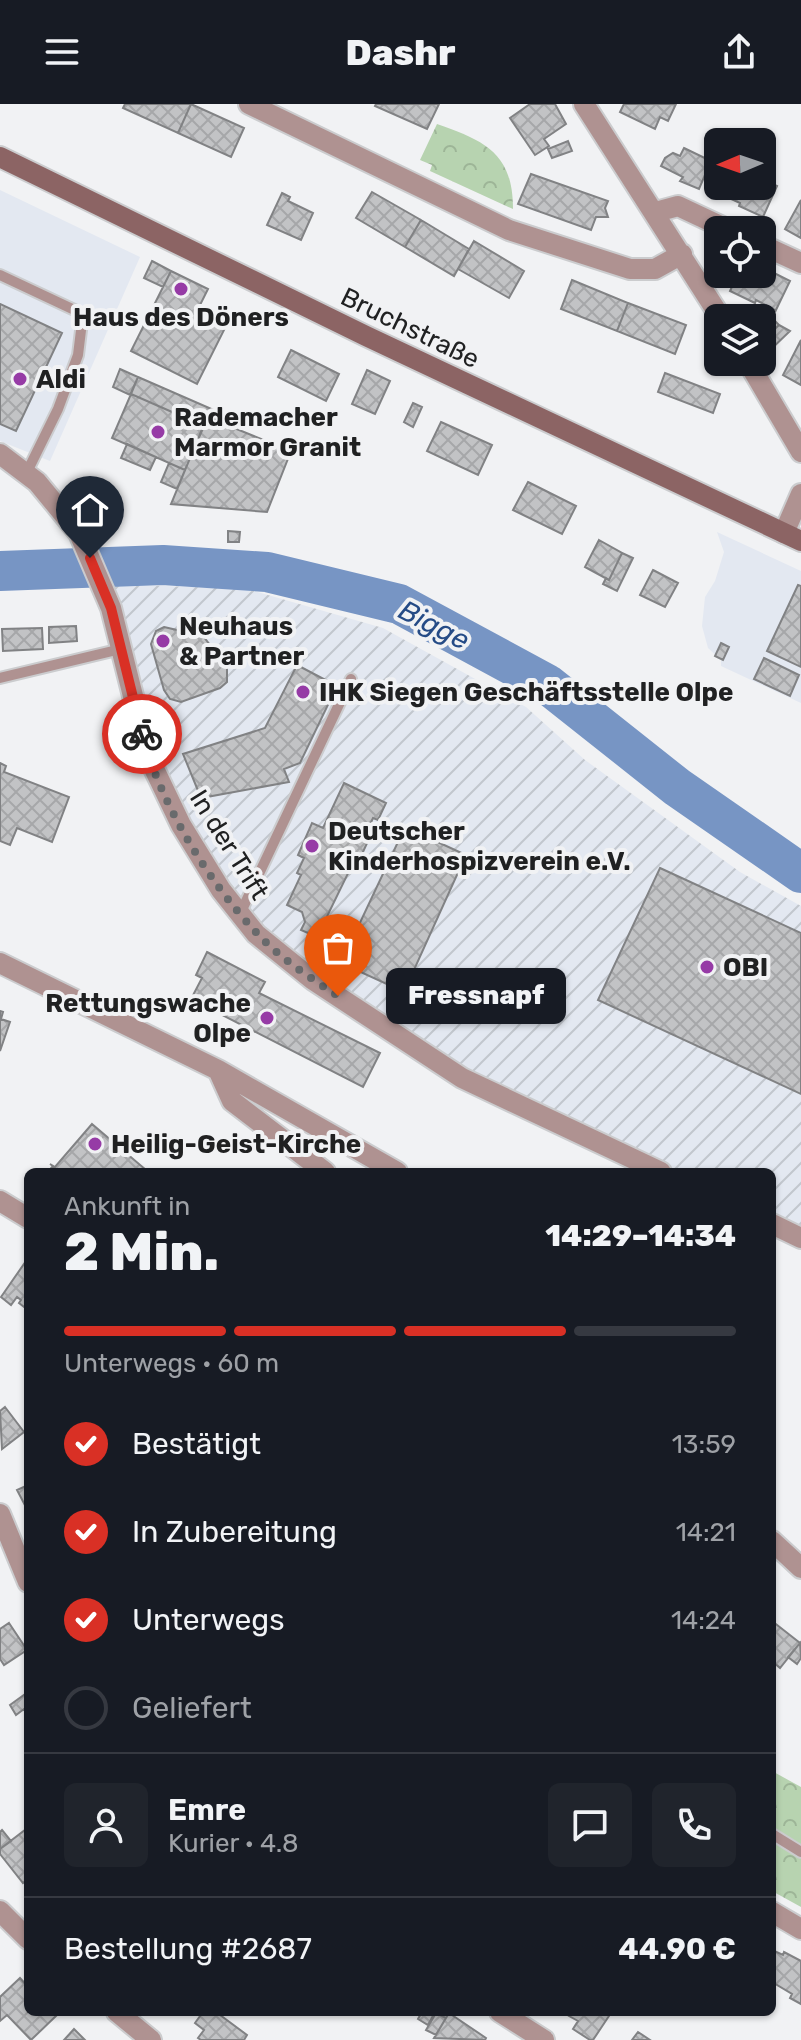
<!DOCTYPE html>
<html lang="de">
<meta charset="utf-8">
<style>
body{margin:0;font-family:Rubik,sans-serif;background:#20242c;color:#f1f3f6;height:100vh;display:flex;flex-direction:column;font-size:30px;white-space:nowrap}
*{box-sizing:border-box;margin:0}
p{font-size:26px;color:#9ea1a6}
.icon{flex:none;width:44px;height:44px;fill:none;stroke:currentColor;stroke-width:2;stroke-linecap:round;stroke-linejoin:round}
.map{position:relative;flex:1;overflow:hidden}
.drawer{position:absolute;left:24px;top:1064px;width:752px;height:848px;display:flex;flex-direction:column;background:#171b24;border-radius:12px;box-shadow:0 2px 6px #0004}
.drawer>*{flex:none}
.needle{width:52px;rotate:268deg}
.buttons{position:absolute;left:704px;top:24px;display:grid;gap:16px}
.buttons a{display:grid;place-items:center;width:72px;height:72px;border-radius:12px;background:#171b24;box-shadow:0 2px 6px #0004;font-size:40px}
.pin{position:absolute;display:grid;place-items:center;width:68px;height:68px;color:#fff;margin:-82px -34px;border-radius:50% 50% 50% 0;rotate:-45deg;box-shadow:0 0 8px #0007}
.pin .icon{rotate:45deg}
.courier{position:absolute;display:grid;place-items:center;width:80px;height:80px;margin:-40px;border:6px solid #d93025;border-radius:50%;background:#fff;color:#222;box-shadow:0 2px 10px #0007}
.bubble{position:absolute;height:56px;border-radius:12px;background:#171b24;box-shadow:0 2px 6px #0004;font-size:26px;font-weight:800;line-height:56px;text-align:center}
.summary em{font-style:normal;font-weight:800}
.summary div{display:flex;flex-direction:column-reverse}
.summary{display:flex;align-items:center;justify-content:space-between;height:136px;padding:0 40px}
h1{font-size:52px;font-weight:800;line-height:60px}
.bar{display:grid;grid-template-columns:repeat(4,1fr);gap:12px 8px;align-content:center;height:96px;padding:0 40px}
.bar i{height:10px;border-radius:6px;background:#363941}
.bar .active{background:#d93025}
.bar p{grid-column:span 4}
.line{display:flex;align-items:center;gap:20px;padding:0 40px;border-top:2px solid #363941}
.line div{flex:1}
.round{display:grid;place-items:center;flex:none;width:84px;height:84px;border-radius:12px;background:#20242c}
ol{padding:0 40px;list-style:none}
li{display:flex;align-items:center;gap:24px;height:88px}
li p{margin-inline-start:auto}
li .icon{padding:8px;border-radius:50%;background:#d93025;color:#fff;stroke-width:4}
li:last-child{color:#9ea1a6}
li i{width:44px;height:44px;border:4px solid #363941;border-radius:50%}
header{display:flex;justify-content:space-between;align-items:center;height:104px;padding:0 40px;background:#171b24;font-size:36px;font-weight:800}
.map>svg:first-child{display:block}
.built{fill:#e3e8f1}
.industrial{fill:url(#industrial-furrows)}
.forest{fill:url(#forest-crowns)}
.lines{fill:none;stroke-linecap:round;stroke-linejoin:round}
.river{stroke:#7795c4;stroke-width:40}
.building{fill:url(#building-cross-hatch);stroke:#818284;stroke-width:2}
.service-casing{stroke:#cbccce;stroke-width:14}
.minor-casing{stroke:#cbccce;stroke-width:24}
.secondary-casing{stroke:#cbccce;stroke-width:24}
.service{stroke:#af9291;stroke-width:10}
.minor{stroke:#af9291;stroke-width:20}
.secondary{stroke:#8c6464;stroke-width:20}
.done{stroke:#696a6c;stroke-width:8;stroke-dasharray:0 14.4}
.route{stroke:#d93025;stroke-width:10}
.poi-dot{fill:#963ba6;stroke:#f1f2f4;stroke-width:3}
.labels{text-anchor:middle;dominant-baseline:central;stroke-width:8;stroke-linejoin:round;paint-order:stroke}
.poi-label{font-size:26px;font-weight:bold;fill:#202122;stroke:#f1f2f4;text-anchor:start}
.street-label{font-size:26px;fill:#202122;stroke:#f1f2f4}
.water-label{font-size:28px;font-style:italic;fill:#254b86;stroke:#f1f2f4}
</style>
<header><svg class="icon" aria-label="menu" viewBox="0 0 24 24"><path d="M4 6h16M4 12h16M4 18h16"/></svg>Dashr<svg class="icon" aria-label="share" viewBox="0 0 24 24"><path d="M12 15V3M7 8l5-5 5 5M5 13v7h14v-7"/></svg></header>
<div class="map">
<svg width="801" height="1936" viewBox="0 0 801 1936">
<defs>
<pattern id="industrial-furrows" width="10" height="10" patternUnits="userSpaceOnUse" patternTransform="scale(2)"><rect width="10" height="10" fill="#e3e8f1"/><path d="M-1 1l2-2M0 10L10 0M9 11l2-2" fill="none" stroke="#c2c7ce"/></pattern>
<pattern id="forest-crowns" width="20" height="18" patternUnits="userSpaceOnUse" patternTransform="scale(2)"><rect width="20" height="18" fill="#b7d3b0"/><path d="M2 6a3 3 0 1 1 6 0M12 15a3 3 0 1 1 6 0" fill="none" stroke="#9db597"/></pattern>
<pattern id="building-cross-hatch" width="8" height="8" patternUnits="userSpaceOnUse" patternTransform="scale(2)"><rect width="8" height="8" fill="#c2c3c5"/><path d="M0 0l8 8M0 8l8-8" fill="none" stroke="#a6a7a9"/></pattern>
</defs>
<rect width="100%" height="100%" fill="#f1f2f4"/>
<path class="built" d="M0,86L140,153L50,357L0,337Z
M717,428L801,467V599L721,562V556L708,544L702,522L705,493L715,477L724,448Z"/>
<path class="industrial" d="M110,480L247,485L383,524L526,603L585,656L740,768L801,802V1134L772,1120V1068H661L462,974L256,830L148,652Z"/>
<path class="forest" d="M437,20C485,37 513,49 513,105L430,67L432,61L420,56Z
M772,1667L801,1683V1803L772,1787Z"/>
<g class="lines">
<path class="river" d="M0,467L163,461L267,468L399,500L547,580L677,683L801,769"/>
</g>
<path class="building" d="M125,0H191L178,29L123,4Z
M191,0L244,24L231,53L178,29Z
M376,0H439L427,25L375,2Z
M530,0H555L566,20L544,35L549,42L535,51L510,14Z
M624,0H676L668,17L660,13L655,25L620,8Z
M568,37L572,47L552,54L548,45Z
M684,44L711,57L699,85L680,77L683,73L661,62L665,54L673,49L680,52Z
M531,70L608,97L605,104L608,113H596L591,126L518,100Z
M762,75L777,82L763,113L739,102L740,99L729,94L735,82H762Z
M372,88L421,116L405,143L356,114Z
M282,89L290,93L288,97L313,109L301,136L267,121Z
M801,96V134L785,125Z
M421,116L469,145L454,172L405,143Z
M474,137L524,167L509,194L458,165Z
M152,157L171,167L163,183L144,174Z
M762,163L790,177L775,208V206L756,196L755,199L730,187L738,170H762Z
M171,167L208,185L197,207L226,222L197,280L131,247Z
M572,176L628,199L617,227L561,205Z
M628,199L686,221L675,250L617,227Z
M0,200L62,229L16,327L0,320Z
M770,212L779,221L762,237V220Z
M779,221L790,227L767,249L762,244V237Z
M801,236V281L783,271Z
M291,246L339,270L326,297L278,273Z
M120,265L138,273L130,291L113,283Z
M367,266L390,277L375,310L352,300Z
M665,269L720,290L713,309L658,288Z
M138,273L223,310L219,318L207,313L204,322L131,290Z
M131,290L204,322L185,366L112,334Z
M413,299L422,303L413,323L404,318Z
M207,313L291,347L267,408L171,400Z
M441,318L492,341L478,371L427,347Z
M127,340L156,353L150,366L121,354Z
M169,359L185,366L177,385L161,378Z
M528,378L576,402L562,430L513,406Z
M228,427L240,428L239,438H228Z
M599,436L622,449L609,476L585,463Z
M622,449L633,454L617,487L603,480L606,474L609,476Z
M653,466L678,479L665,503L640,491Z
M798,481L801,482V563L767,547Z
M76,522L77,537L49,539V523Z
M164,523L203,532L227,563V578L220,584L181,598L170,595L164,586L151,540L156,527Z
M42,524L43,545L3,547L2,525Z
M721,539L729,543L723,556L715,552Z
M764,554L799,571L790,592L754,575Z
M297,561L337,582L300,659L284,665L289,678L201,694L183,650L265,624Z
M0,659L6,662L4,668L69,693L52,738L17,724L10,741L0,737Z
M344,679L386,699L378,716L373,714L364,734L368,737L357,761L353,759L317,833L301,826L305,818L302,808L287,801L301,771L297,769L304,754L298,751L312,719L323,724Z
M405,723L466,751L404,888L341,859Z
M660,764L801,829V990L598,896Z
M207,848L265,878L259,889L380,949L363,983L191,895L202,874L196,871Z
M0,907L3,908L1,915L10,918L0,947Z
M92,1020L146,1066L149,1068H48L53,1062L50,1060L55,1063Z
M26,1157L28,1158V1206L19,1199L21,1196L17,1193L11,1201L1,1193Z
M5,1303L24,1328L2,1345L0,1307Z
M28,1381V1407L17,1386Z
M772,1517L800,1539L780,1564L772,1557Z
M9,1519L27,1546L4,1561L0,1555V1525Z
M800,1539L801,1554L797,1560L788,1553Z
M28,1588V1614L24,1605L16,1611L10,1601Z
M2,1726L11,1737L0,1745V1728Z
M25,1726L28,1730V1775L23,1779L0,1750V1745Z
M772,1846L783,1851L784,1848L801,1857V1900L790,1894L792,1890L772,1878Z
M20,1874L28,1883V1908H52L56,1912L31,1936L7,1911L0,1917V1893Z
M203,1908H216L247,1931L244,1936H201L198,1934L204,1926L195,1919Z
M422,1908H435L428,1921L418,1915Z
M572,1908H610L611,1909L593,1936H590L573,1925L578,1917L569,1912Z
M436,1909L446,1914L436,1931L426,1926Z
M449,1909L486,1934L485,1936L434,1934Z
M74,1925L85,1936H64Z
M638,1928L650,1936H632Z"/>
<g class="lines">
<defs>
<path id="service" d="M0,171L83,210L78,251L58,305L26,370
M0,574L121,545
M240,810L351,575
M772,1730L801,1748"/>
<path id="minor" d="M249,0L509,126L630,165H655L682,150
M584,0L721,214
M656,108L678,102L729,126
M762,141L801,159
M748,258L801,348
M0,350L37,378L79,429L111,504L148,652L181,721L221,786L256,830L313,876L462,974L661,1068
M784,429L801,390
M0,859L218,966L397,1068
M218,966L232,997L325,1068
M0,1097L28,1114
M772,1120L801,1134
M0,1410L28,1478
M772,1437L801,1464
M0,1807L28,1835
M772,1808L801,1825
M117,1908L151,1936
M500,1908L544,1936"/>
<path id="secondary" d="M0,53L366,232L801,437"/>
</defs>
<use href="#service" class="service-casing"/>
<use href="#minor" class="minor-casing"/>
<use href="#secondary" class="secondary-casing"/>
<use href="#service" class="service"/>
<use href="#minor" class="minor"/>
<use href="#secondary" class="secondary"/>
</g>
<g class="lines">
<path class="done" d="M142,630C160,698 207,776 255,827C277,852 309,873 338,892"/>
<path class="route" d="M90,454L111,504L142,630"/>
</g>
<g class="poi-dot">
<circle cx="181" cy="185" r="8"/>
<circle cx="20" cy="275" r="8"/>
<circle cx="158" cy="328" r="8"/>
<circle cx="163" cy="537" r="8"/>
<circle cx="303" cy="588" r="8"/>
<circle cx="312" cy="742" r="8"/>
<circle cx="707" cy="863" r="8"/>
<circle cx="267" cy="914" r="8"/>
<circle cx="95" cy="1040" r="8"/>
</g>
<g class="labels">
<g class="poi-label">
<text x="181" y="213" text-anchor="middle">Haus des Döners</text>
<text x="36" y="275">Aldi</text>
<text x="174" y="313">Rademacher<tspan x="174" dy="30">Marmor Granit</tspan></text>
<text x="179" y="522">Neuhaus<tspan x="179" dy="30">&amp; Partner</tspan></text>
<text x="319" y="588">IHK Siegen Geschäftsstelle Olpe</text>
<text x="328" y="727">Deutscher<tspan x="328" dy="30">Kinderhospizverein e.V.</tspan></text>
<text x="723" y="863">OBI</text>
<text x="251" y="899" text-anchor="end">Rettungswache<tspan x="251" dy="30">Olpe</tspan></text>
<text x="111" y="1040">Heilig-Geist-Kirche</text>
</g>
<g class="street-label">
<text transform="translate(410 224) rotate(26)">Bruchstraße</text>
<text transform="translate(229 741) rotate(58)">In der Trift</text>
</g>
<g class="water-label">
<text transform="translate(434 521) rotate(27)">Bigge</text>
</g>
</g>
</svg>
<div class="buttons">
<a><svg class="needle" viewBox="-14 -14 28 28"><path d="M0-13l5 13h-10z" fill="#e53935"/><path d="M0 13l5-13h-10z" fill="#9ea1a6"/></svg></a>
<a><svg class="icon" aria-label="locate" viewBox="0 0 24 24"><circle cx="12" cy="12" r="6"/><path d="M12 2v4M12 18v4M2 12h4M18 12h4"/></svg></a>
<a><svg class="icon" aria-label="layers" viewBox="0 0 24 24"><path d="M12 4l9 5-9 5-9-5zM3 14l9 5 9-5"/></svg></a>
</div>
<div class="pin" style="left:338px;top:892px;background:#ea580c"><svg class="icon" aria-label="bag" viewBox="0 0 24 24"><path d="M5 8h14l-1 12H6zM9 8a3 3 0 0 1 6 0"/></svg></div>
<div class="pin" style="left:90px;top:454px;background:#1f2937"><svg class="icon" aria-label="home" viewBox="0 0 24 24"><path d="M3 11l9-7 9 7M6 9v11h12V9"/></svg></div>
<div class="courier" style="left:142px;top:630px"><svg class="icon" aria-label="bike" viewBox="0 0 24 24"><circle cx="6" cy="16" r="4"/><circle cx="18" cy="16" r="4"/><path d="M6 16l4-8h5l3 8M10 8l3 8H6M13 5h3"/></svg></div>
<div class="bubble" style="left:386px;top:864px;width:180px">Fressnapf</div>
<section class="drawer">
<div class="summary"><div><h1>2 Min.</h1><p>Ankunft in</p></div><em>14:29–14:34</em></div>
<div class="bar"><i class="active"></i><i class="active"></i><i class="active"></i><i></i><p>Unterwegs · 60 m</p></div>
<ol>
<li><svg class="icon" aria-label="check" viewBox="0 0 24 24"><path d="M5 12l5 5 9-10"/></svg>Bestätigt<p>13:59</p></li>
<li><svg class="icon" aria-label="check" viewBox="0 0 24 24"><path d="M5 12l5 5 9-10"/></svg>In Zubereitung<p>14:21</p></li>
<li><svg class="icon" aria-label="check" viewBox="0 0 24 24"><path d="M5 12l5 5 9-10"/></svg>Unterwegs<p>14:24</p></li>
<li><i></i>Geliefert</li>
</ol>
<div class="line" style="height:144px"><a class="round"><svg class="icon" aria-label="person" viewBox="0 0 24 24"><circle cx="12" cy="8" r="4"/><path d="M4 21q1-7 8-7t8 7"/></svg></a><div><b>Emre</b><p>Kurier · 4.8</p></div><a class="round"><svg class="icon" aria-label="chat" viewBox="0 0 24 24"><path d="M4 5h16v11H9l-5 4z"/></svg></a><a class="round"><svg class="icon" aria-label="phone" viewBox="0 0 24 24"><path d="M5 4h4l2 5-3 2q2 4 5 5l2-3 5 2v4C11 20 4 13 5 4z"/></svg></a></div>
<div class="line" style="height:104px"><div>Bestellung #2687</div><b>44.90 €</b></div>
</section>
</div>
